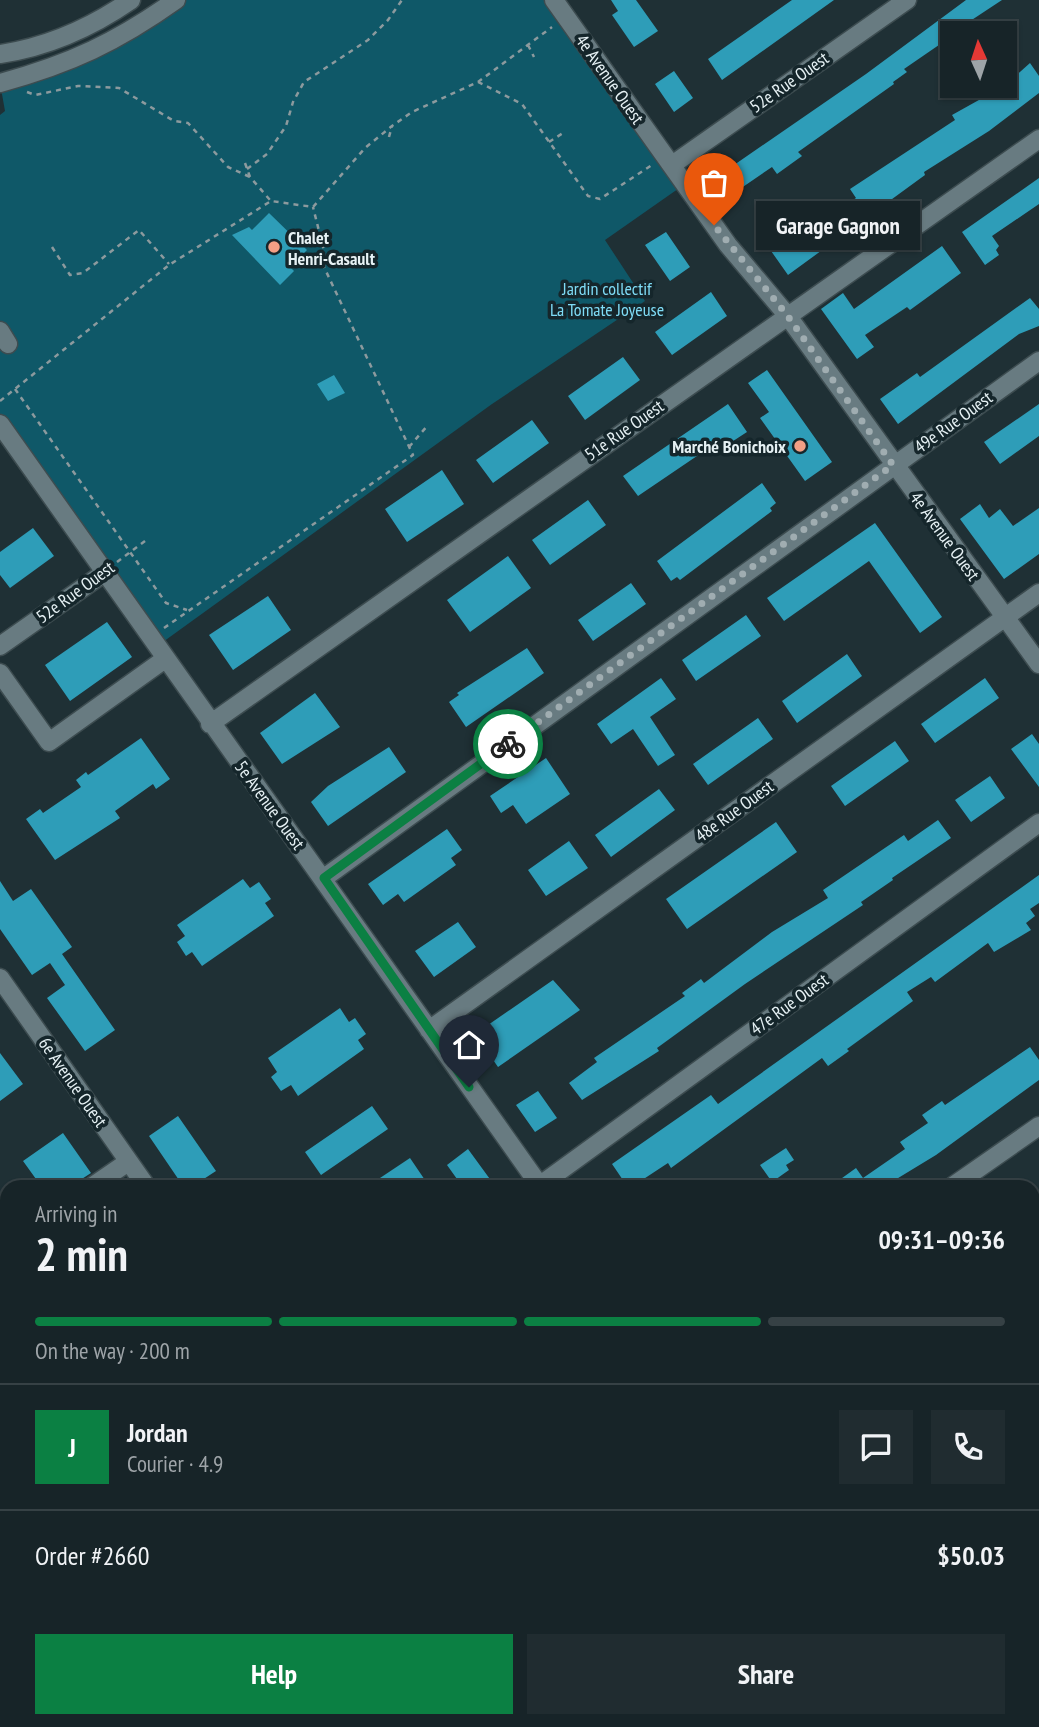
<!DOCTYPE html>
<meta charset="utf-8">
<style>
body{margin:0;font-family:"PT Sans Narrow",sans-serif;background:#202c30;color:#f1f3f6;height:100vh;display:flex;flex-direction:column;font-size:26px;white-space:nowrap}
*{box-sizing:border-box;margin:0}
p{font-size:23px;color:#9ea4a8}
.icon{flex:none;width:38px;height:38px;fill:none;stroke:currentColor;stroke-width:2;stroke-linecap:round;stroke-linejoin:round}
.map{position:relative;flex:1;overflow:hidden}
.sheet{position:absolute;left:0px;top:1180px;width:1040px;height:548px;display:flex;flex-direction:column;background:#172428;border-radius:21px 21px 0 0;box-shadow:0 2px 5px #0004,0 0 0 2px #364145}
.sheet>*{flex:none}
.needle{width:46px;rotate:357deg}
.buttons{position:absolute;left:940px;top:21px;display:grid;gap:14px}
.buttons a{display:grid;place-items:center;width:77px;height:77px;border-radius:0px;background:#172428;box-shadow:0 2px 5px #0004,0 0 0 2px #364145;font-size:35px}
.pin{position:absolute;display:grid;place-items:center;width:60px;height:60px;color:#fff;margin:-72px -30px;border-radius:50% 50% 50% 0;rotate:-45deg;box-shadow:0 0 7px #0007}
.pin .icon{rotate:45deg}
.courier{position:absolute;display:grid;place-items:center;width:70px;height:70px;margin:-35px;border:5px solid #0b8043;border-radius:50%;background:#fff;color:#222;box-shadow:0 2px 9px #0007}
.bubble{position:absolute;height:49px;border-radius:0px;background:#172428;box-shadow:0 2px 5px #0004,0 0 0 2px #364145;font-size:23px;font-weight:700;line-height:49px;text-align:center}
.headline em{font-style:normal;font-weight:700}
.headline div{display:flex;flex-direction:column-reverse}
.headline{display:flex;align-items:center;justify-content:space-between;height:119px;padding:0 35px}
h1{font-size:46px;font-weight:700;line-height:52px}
.bar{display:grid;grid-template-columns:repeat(4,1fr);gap:10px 7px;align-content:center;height:84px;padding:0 35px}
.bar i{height:9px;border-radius:5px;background:#364145}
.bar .selected{background:#0b8043}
.bar p{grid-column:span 4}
.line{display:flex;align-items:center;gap:18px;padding:0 35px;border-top:2px solid #364145}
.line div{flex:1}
.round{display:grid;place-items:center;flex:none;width:74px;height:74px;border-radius:0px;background:#202c30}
.button{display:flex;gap:14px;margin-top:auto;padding:14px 35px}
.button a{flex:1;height:80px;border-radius:0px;background:#0b8043;color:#fff;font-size:28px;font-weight:700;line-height:80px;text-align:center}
.button a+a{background:#202c30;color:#f1f3f6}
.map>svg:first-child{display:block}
.green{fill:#0f5868}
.water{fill:#2e798c;stroke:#659dab;stroke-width:2}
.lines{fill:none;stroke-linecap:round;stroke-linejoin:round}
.stream{stroke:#659dab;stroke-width:4.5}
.building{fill:#2e9db8}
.minor-casing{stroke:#3d4c50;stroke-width:21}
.highway-casing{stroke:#3d4c50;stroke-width:24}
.path{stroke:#8c9a9e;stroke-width:2.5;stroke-dasharray:5 5;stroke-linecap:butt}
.minor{stroke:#687b81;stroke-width:18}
.highway{stroke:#5bb8d0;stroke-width:21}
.done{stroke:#a0adb1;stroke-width:7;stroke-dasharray:0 12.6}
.route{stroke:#0b8043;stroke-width:9}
.poi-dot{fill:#f39f85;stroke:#15262b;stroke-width:2.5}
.labels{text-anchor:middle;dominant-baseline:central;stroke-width:7;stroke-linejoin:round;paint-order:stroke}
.street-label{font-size:18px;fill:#e6f1f4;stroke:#15262b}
.poi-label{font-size:18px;font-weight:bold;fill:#e6f1f4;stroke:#15262b;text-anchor:start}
.park-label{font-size:18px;fill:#7fdcf6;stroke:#15262b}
</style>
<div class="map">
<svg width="1039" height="1727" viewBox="0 0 1039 1727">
<rect width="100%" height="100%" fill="#1f3035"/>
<path class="green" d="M176,0H554L685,184L605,240L645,301L492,404L156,647L0,424V115L5,111L0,83L56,68Z
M0,1544L7,1546V1655L2,1660Z
M39,1720H157L155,1727H44Z
M187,1720H516L518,1727H184Z
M543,1720H840L830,1727H545Z"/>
<path class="water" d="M230,1720H460L463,1727H227Z
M592,1720H741L725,1727H596Z"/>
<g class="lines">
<path class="stream" d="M0,1486L7,1489"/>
</g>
<path class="building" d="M611,0H636L658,31L634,47L612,15L618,11Z
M792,0H834L722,80L708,59Z
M966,0H1002L952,33V36L904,69L907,72L893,82L894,84L798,152L802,156L777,174L772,167L734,193L721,174L866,74Z
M1030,63L1039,76V93L989,131L924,172L925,175L788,275L764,241L791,222L801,235L856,198L850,189L955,120L952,115L1004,86Z
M674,71L693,98L674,112L655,84Z
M1039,178V204L992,236L999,246L996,250L999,255L985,265L962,232Z
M269,213L307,250L290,267L294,271L280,285L232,235L249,227L252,230Z
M666,232L690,267L670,281L645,245Z
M942,246L961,273L910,310L907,307L865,335L874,347L857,359L821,309L843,293L854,309Z
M711,292L727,316L672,355L655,332Z
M1030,298L1039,309V326L1019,334L898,424L880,399L917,373L920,377Z
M623,357L640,380L585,420L568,396Z
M767,370L832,462L805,481L760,418L769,412L748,383Z
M334,375L345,393L328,401L317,384Z
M728,404L747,432L727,445L722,439L638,496L623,476Z
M1039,404V436L1000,464L984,442Z
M532,420L549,443L493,483L476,460Z
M442,470L464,504L407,542L385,509Z
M762,483L776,503L770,508L772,511L680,580L677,577L671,581L657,561Z
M588,500L606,525L550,565L532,540Z
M980,504L989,518L1000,509L1013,526L1039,508V554L1004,579L960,519Z
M875,523L942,617L920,633L869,561L784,621L767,598Z
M33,528L54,556L10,588L0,575V552Z
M508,556L531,588L470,632L447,600Z
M631,583L646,604L593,641L578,620Z
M268,596L291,630L233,670L209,635Z
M746,615L761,636L696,681L682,660Z
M107,622L132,657L70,701L45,665Z
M527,648L544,673L466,727L449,702L459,695L457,693Z
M847,654L862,676L797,723L782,701Z
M661,678L676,699L650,717L675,755L658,766L633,729L611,744L597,724Z
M985,678L999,698L935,743L921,724Z
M315,693L340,727L282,764L260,733Z
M758,718L773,739L708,785L693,764Z
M1032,734L1039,744V787L1011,749Z
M141,738L170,779L156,789L153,784L115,811L120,818L55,860L26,819L40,809L43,813L81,787L76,780L86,772L88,775Z
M895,741L909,761L845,806L831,786Z
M389,747L406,772L328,826L311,802L328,786Z
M546,758L570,794L526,824L513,805L501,813L490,796Z
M990,776L1005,798L971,822L955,800Z
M659,789L675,810L611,857L595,835Z
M938,820L951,838L892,878L893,880L861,902L863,905L745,984L657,1048L659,1051L582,1100L569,1083L597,1062L594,1058L685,996L682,993L701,979L704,983L772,932L828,898L823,890L904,835L908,841Z
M776,822L797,852L687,929L666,899Z
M447,829L462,850L451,858L456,865L404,902L398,894L383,905L368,884Z
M569,841L588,868L546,896L528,870Z
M1039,875V903L1030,909L1035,916L1026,923L1031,930L994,952L988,943L935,982L931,977L907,992L913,1001L847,1049L849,1051L828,1066L822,1058L671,1168L668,1163L633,1186H627L612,1164L711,1095L718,1104Z
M243,879L250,888L259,882L271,899L265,903L274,916L202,966L192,952L186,956L177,942L185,936L177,925Z
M0,881L13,901L31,889L72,947L62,954L115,1030L85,1051L47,998L65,985L50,963L32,975L0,929Z
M458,922L476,947L434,977L415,951Z
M553,980L580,1010L498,1067L475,1034Z
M340,1008L349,1022L355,1018L366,1034L358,1040L364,1049L298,1096L291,1085L281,1091L271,1077L277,1072L268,1058Z
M1030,1047L1039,1060V1080L936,1155L885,1186H831L856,1168L863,1178L905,1149L900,1142L928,1123L922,1115L942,1101L945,1105Z
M0,1053L23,1084L0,1101Z
M538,1091L557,1118L535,1132L516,1105Z
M372,1106L388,1129L321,1175L305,1152Z
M178,1116L216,1171L193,1186H183L149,1136Z
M63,1133L91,1173L71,1186H41L23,1161Z
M786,1148L794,1160L786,1165L789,1170L772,1182L760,1165Z
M468,1149L495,1186H462L447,1165Z
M410,1158L429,1186H368Z"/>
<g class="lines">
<defs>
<path id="minor" d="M554,0L728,245L787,315L1039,664
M0,54C47,47 92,27 131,0
M0,83C70,64 117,42 176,0
M672,165L907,0
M0,331L8,344
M0,424L540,1186
M0,646L104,573
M0,673L49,742L165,659
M210,724L1039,139
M324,878L1039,361
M0,978L146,1186
M429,1030L1039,593
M93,1186L128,1162
M539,1186L1039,823
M953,1186L1039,1126
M1032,1356L1039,1351
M0,1461L7,1463"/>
<path id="highway" d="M0,1531L7,1532
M1032,1577L1039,1574
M1032,1616L1039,1612
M1032,1650L1039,1645
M0,1682L7,1673
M1032,1700L1039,1694
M0,1714L10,1727
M533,1720L535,1727
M168,1727L170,1720
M873,1727L883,1720
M927,1727L936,1720
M1004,1727L1011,1720"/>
</defs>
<use href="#minor" class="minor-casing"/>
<use href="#highway" class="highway-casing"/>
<path class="path" d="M528,45L534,57
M478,82L522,104L588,196L600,199L652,165
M27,92L35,95L78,86L119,88L174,121L188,123L228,167L250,177
M389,137L392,126
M549,142L563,133
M245,163L250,177L270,200
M247,169L267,154L286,126L293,102L304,82L368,40L388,20L402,0
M52,247L70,275L83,273L139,230L169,264
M15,389L166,603L187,610
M0,401L169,265L271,201L313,207L365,148L392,126L412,112L478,82L552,27
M409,447L428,425
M117,562L149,538
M164,628L413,455L324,267V251L313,207"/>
<use href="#minor" class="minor"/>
<use href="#highway" class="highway"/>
</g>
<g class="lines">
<path class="done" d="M508,744L893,465L787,315L714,225"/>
<path class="route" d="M469,1087L324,878L508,744"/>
</g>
<g class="poi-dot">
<circle cx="274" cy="247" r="7"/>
<circle cx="800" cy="446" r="7"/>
</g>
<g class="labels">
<g class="street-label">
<text transform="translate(610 79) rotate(55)">4e Avenue Ouest</text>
<text transform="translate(789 82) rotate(-35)">52e Rue Ouest</text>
<text transform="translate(953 422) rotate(-36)">49e Rue Ouest</text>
<text transform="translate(624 430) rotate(-35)">51e Rue Ouest</text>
<text transform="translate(945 536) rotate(54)">4e Avenue Ouest</text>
<text transform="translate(75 592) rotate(-36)">52e Rue Ouest</text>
<text transform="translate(270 805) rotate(54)">5e Avenue Ouest</text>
<text transform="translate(734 811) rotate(-36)">48e Rue Ouest</text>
<text transform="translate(789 1004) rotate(-36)">47e Rue Ouest</text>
<text transform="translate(73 1082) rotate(55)">6e Avenue Ouest</text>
</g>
<g class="poi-label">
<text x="288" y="237">Chalet<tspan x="288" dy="21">Henri-Casault</tspan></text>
<text x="786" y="446" text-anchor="end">Marché Bonichoix</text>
</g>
<g class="park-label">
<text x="607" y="288">Jardin collectif<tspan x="607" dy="21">La Tomate Joyeuse</tspan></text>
</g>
</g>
</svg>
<div class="buttons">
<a><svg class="needle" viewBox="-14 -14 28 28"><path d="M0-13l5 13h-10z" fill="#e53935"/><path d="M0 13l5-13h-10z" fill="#9ea4a8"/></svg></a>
</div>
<div class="pin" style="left:714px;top:225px;background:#ea580c"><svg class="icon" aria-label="bag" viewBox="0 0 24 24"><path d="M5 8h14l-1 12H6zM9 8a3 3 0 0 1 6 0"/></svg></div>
<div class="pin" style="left:469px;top:1087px;background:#1f2937"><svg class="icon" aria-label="home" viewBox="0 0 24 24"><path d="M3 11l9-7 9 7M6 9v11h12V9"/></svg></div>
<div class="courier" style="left:508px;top:744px"><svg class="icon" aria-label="bike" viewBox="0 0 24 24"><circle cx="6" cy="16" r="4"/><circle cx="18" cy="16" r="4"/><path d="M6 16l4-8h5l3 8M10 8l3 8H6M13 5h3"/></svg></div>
<div class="bubble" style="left:756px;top:201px;width:164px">Garage Gagnon</div>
<section class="sheet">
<div class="headline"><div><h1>2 min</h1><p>Arriving in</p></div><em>09:31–09:36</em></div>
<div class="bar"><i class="selected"></i><i class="selected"></i><i class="selected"></i><i></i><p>On the way · 200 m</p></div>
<div class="line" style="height:126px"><b class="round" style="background:#0b8043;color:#fff">J</b><div><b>Jordan</b><p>Courier · 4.9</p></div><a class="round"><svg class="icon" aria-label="chat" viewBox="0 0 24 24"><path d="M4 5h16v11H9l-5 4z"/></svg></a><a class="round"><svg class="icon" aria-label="phone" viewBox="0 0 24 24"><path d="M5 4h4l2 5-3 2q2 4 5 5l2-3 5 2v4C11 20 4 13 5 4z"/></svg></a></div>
<div class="line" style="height:91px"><div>Order #2660</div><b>$50.03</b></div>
<div class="button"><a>Help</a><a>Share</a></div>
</section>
</div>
